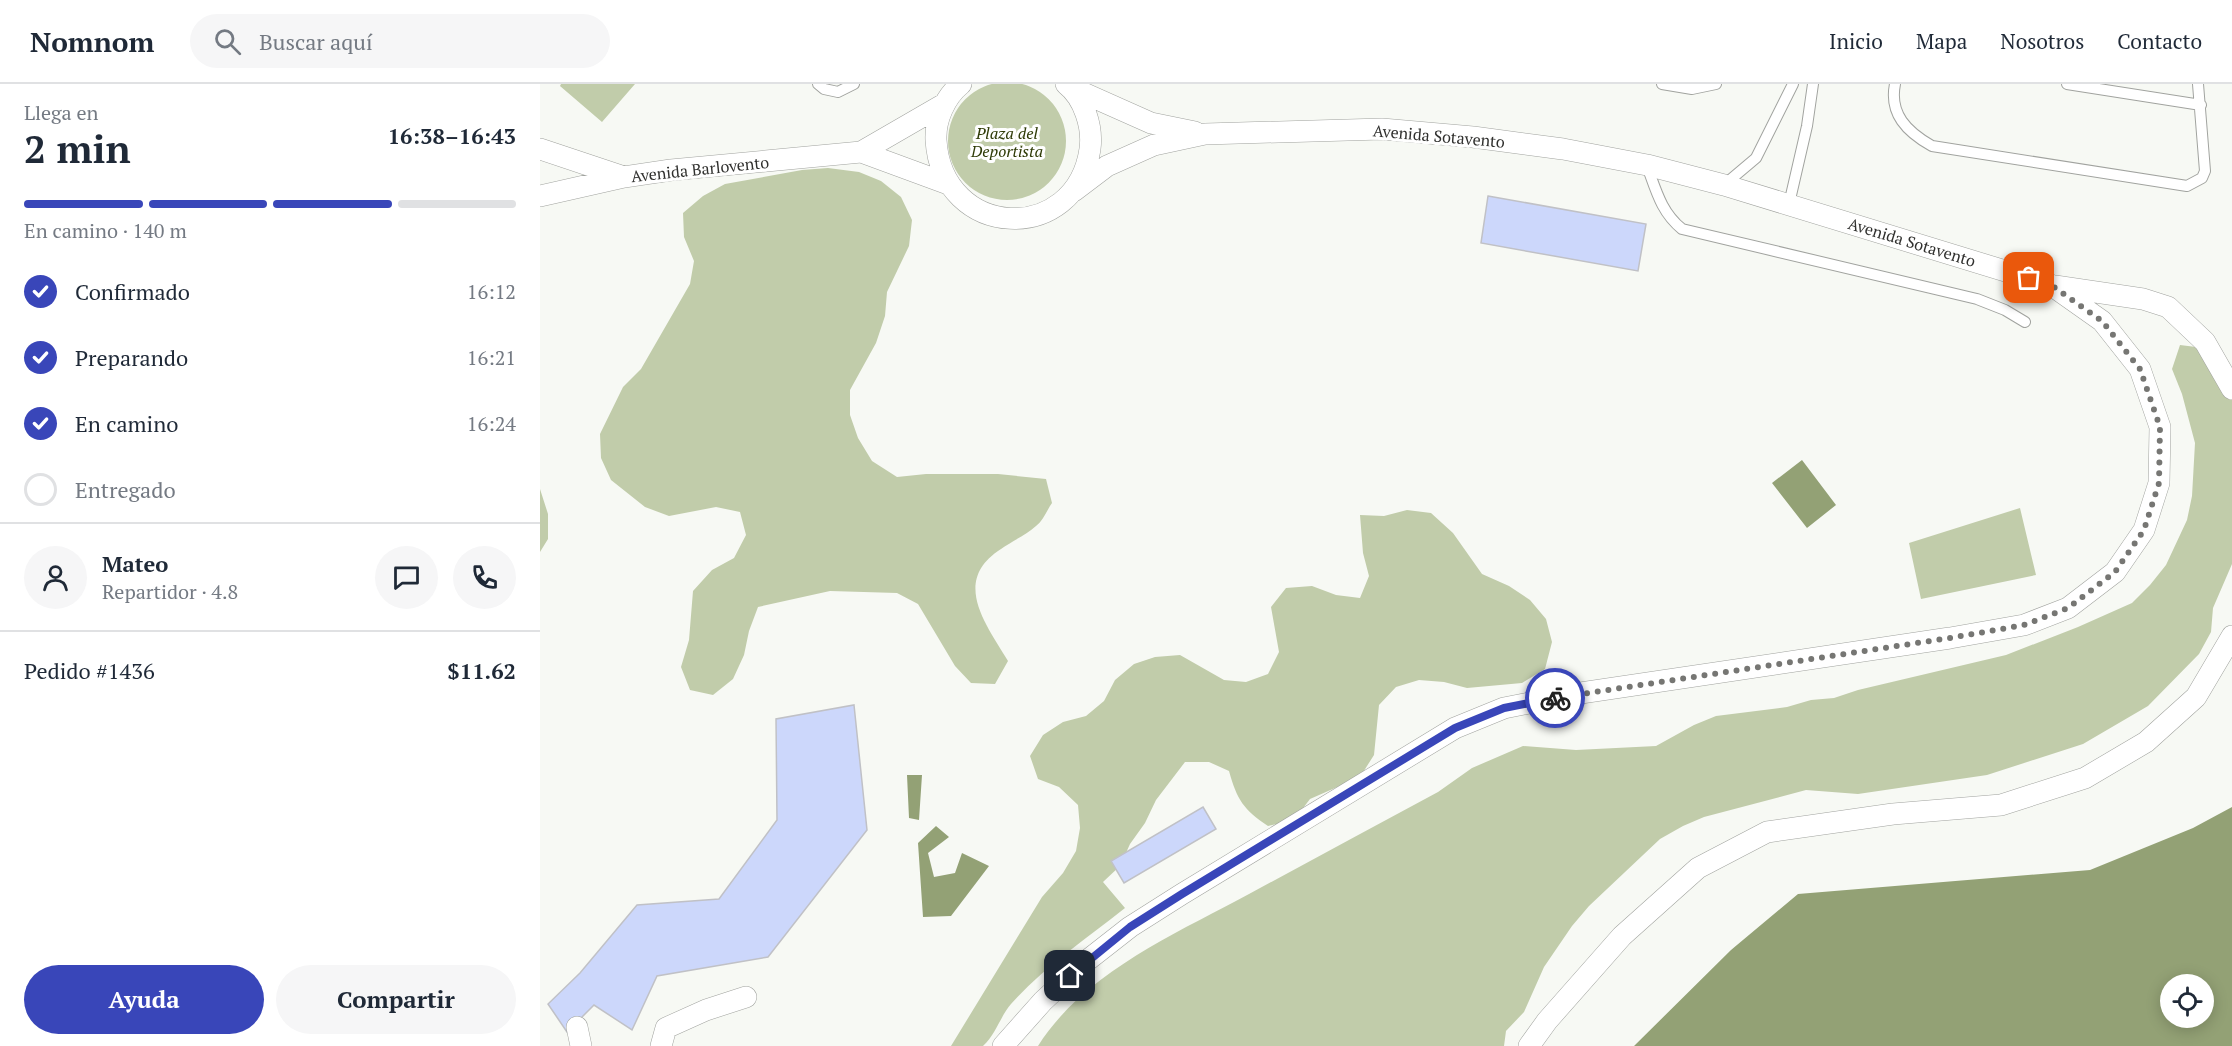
<!DOCTYPE html>
<html lang="es">
<meta charset="utf-8">
<style>
body{margin:0;font-family:"PT Serif",serif;background:#f6f6f7;color:#1f2937;height:100vh;display:flex;flex-direction:column;font-size:22px;white-space:nowrap}
*{box-sizing:border-box;margin:0}
p{font-size:20px;color:#747a83}
.icon{flex:none;width:33px;height:33px;fill:none;stroke:currentColor;stroke-width:2;stroke-linecap:round;stroke-linejoin:round}
.map{position:relative;flex:1;overflow:hidden}
.drawer{display:flex;flex-direction:column;background:#fff;width:540px}
.drawer>*{flex:none}
.tools{position:absolute;left:1620px;top:890px;display:grid;gap:12px}
.tools a{display:grid;place-items:center;width:54px;height:54px;border-radius:50%;background:#fff;box-shadow:0 3px 15px #0003;font-size:30px}
.pin{position:absolute;display:grid;place-items:center;width:51px;height:51px;color:#fff;margin:-26px;border-radius:12px;box-shadow:0 3px 9px #0006}
.courier{position:absolute;display:grid;place-items:center;width:60px;height:60px;margin:-30px;border:4px solid #3946b9;border-radius:50%;background:#fff;color:#222;box-shadow:0 2px 8px #0007}
.headline em{font-style:normal;font-weight:800}
.headline div{display:flex;flex-direction:column-reverse}
.headline{display:flex;align-items:center;justify-content:space-between;height:102px;padding:0 24px}
h1{font-size:39px;font-weight:800;line-height:45px}
.bar{display:grid;grid-template-columns:repeat(4,1fr);gap:9px 6px;align-content:center;height:72px;padding:0 24px}
.bar i{height:8px;border-radius:4px;background:#e0e1e3}
.bar .active{background:#3946b9}
.bar p{grid-column:span 4}
.line{display:flex;align-items:center;gap:15px;padding:0 24px;border-top:2px solid #e0e1e3}
.line div{flex:1}
.round{display:grid;place-items:center;flex:none;width:63px;height:63px;border-radius:32px;background:#f6f6f7}
ol{padding:0 24px;list-style:none}
li{display:flex;align-items:center;gap:18px;height:66px}
li p{margin-inline-start:auto}
li .icon{padding:6px;border-radius:50%;background:#3946b9;color:#fff;stroke-width:4}
li:last-child{color:#747a83}
li i{width:33px;height:33px;border:3px solid #e0e1e3;border-radius:50%}
.cta{display:flex;gap:12px;margin-top:auto;padding:12px 24px}
.cta a{flex:1;height:69px;border-radius:36px;background:#3946b9;color:#fff;font-size:24px;font-weight:800;line-height:69px;text-align:center}
.cta a+a{background:#f6f6f7;color:#1f2937}
header{display:flex;align-items:center;gap:36px;box-sizing:border-box;height:84px;padding:0 30px;background:#fff;border-bottom:2px solid #e0e1e3}
header strong{font-size:28px}
nav{display:flex;gap:33px;margin-inline-start:auto;font-size:21px}
.search{width:420px;height:54px;background:#f6f6f7;display:flex;align-items:center;gap:15px;box-sizing:border-box;padding:0 21px;border-radius:33px;color:#747a83;font-size:22px}
main{display:flex;flex:1;min-height:0}
.map>svg:first-child{display:block}
.green{fill:#c1ccaa}
.water{fill:#93a175;fill-rule:evenodd}
.building{fill:#ccd7fb;stroke:#c0c1c6;stroke-width:1.5}
.lines{fill:none;stroke-linecap:round;stroke-linejoin:round}
.service-casing{stroke:#a1a39f;stroke-width:12}
.minor-casing{stroke:#a1a39f;stroke-width:22}
.service{stroke:#fff;stroke-width:10}
.minor{stroke:#fff;stroke-width:21}
.done{stroke:#767673;stroke-width:6;stroke-dasharray:0 10.8}
.route{stroke:#3946b9;stroke-width:8}
.labels{text-anchor:middle;dominant-baseline:central;stroke-width:6;stroke-linejoin:round;paint-order:stroke}
.park-label{font-size:16px;font-style:italic;fill:#2f3b07;stroke:#fff}
.street-label{font-size:16px;fill:#30302e;stroke:#fff}
</style>
<header>
<strong>Nomnom</strong>
<div class="search"><svg class="icon" aria-label="search" viewBox="0 0 24 24"><circle cx="10" cy="10" r="6"/><path d="M15 15l6 6"/></svg>Buscar aquí</div>
<nav><a>Inicio</a><a>Mapa</a><a>Nosotros</a><a>Contacto</a></nav>
</header>
<main>
<section class="drawer">
<div class="headline"><div><h1>2 min</h1><p>Llega en</p></div><em>16:38–16:43</em></div>
<div class="bar"><i class="active"></i><i class="active"></i><i class="active"></i><i></i><p>En camino · 140 m</p></div>
<ol>
<li><svg class="icon" aria-label="check" viewBox="0 0 24 24"><path d="M5 12l5 5 9-10"/></svg>Confirmado<p>16:12</p></li>
<li><svg class="icon" aria-label="check" viewBox="0 0 24 24"><path d="M5 12l5 5 9-10"/></svg>Preparando<p>16:21</p></li>
<li><svg class="icon" aria-label="check" viewBox="0 0 24 24"><path d="M5 12l5 5 9-10"/></svg>En camino<p>16:24</p></li>
<li><i></i>Entregado</li>
</ol>
<div class="line" style="height:108px"><a class="round"><svg class="icon" aria-label="person" viewBox="0 0 24 24"><circle cx="12" cy="8" r="4"/><path d="M4 21q1-7 8-7t8 7"/></svg></a><div><b>Mateo</b><p>Repartidor · 4.8</p></div><a class="round"><svg class="icon" aria-label="chat" viewBox="0 0 24 24"><path d="M4 5h16v11H9l-5 4z"/></svg></a><a class="round"><svg class="icon" aria-label="phone" viewBox="0 0 24 24"><path d="M5 4h4l2 5-3 2q2 4 5 5l2-3 5 2v4C11 20 4 13 5 4z"/></svg></a></div>
<div class="line" style="height:78px"><div>Pedido #1436</div><b>$11.62</b></div>
<div class="cta"><a>Ayuda</a><a>Compartir</a></div>
</section>
<div class="map">
<svg width="1692" height="962" viewBox="0 0 1692 962">
<rect width="100%" height="100%" fill="#f7f9f4"/>
<path class="green" d="M408 57a59 59 0 1 1 118 0a59 59 0 1 1-118 0Z
M21,0H95L62,38L20,2Z
M288,84L319,88L341,97L361,113L372,136L369,162L347,208L345,232L336,259L310,306V331L318,354L332,377L357,393L386,390H458L506,395L512,419C507,426 503,437 496,442C486,451 472,457 461,465C411,497 446,540 468,577L455,600L431,599L415,582L378,520L357,509L290,507L218,523L209,547L204,571L193,595L173,611L150,606L141,583L149,556L153,507L172,486L194,474L206,451L200,428L176,423L129,432L105,423L71,396L61,374L60,350L83,303L101,285L150,200L154,177L144,153L143,129L163,112L185,100L262,86Z
M1640,261L1664,264L1692,302V480L1673,524L1671,548L1659,570L1608,622L1543,660L1447,691L1318,710L1266,706L1164,733L1143,742L1120,755L1049,822L1032,842L1004,883L984,928L966,947L964,962H498C544,889 635,850 709,810C772,776 835,742 898,708L932,684L983,662L1036,666L1116,662L1154,641L1176,632L1247,623L1271,616L1294,614L1318,606L1466,571L1538,543L1592,519L1610,501L1626,481L1647,436L1652,412L1655,359L1642,310L1632,285Z
M0,405L8,430V455L0,468Z
M1480,424L1496,491L1381,515L1369,459Z
M867,426L891,429L913,449L942,490L969,502L990,516L1006,535L1012,558L1005,585L982,599L927,604L904,598L879,596L856,603L839,621L834,671L820,693L770,715L754,736L728,742C704,726 697,716 689,687L669,678H645L616,716L605,739L590,760L580,782L563,798L585,824C546,855 504,883 471,920C460,933 456,950 443,962H411L502,813L523,789L536,767L540,744L538,721L519,703L498,695L490,672L503,651L523,638L546,632L564,617L575,596L594,580L615,573L640,571L684,596L706,598L728,590L739,568L731,523L746,504L772,502L796,511L820,514L829,492L823,469L820,431L844,432Z"/>
<path class="water" d="M1262,376L1296,421L1267,444L1232,399Z
M367,691H382L379,736L369,734Z
M1692,723V962H1094L1191,866L1258,810L1550,786L1653,744ZM1630,900H1664V933H1630Z
M396,742L409,753L388,769L394,793L415,789L422,769L449,782L411,832L383,833L378,759Z"/>
<path class="building" d="M948,112L1106,140L1098,187L941,159Z
M314,621L327,746L228,873L117,892L92,946L54,921L27,948L8,920L40,889L97,821L179,815L237,736L236,635Z
M663,723L676,745L584,799L571,777Z"/>
<g class="lines">
<defs>
<path id="service" d="M278,0L284,5L298,8L314,0
M1122,0L1152,5L1176,0
M1355,0C1349,30 1367,48 1392,62L1647,102L1662,94L1665,87L1658,0
M1527,0L1661,21
M1107,82C1116,106 1121,128 1142,145L1437,215L1465,226L1485,238
M1184,101L1216,74L1253,0
M1249,120L1267,42L1273,0"/>
<path id="minor" d="M421,0C405,13 395,36 396,56C402,156 536,162 550,65C553,43 544,14 526,0
M530,3L611,39L655,48
M0,65L84,93
M321,68L408,100
M0,112L84,93L131,86L321,68L404,20
M1515,202L1603,215L1628,223L1665,258L1692,305
M37,943L41,962
M121,962L126,944L166,926L206,913
M463,962L503,917L544,879L590,843L642,810L915,644L964,624L1034,610L1410,554L1484,541L1528,524L1575,488L1604,446L1619,399L1620,343L1600,285L1562,237L1511,201L1184,101L1107,81L1023,65L933,53L842,45L665,50L614,61L567,82L534,107
M989,962L1007,937L1082,852L1158,784L1227,748L1353,730L1461,721L1545,694L1606,658L1656,613L1692,552"/>
</defs>
<use href="#service" class="service-casing"/>
<use href="#minor" class="minor-casing"/>
<use href="#service" class="service"/>
<use href="#minor" class="minor"/>
</g>
<g class="lines">
<path class="done" d="M1015,614L1410,554L1484,541L1528,524L1575,488L1604,446L1619,399L1620,343L1600,285L1562,237L1511,201L1489,194"/>
<path class="route" d="M530,892L590,843L642,810L915,644L964,624L1015,614"/>
</g>
<g class="labels">
<g class="park-label">
<text x="467" y="49">Plaza del<tspan x="467" dy="18">Deportista</tspan></text>
</g>
<g class="street-label">
<text transform="translate(899 52) rotate(5)">Avenida Sotavento</text>
<text transform="translate(160 85) rotate(-6)">Avenida Barlovento</text>
<text transform="translate(1372 158) rotate(17)">Avenida Sotavento</text>
</g>
</g>
</svg>
<div class="tools">
<a><svg class="icon" aria-label="locate" viewBox="0 0 24 24"><circle cx="12" cy="12" r="6"/><path d="M12 2v4M12 18v4M2 12h4M18 12h4"/></svg></a>
</div>
<div class="pin" style="left:1489px;top:194px;background:#ea580c"><svg class="icon" aria-label="bag" viewBox="0 0 24 24"><path d="M5 8h14l-1 12H6zM9 8a3 3 0 0 1 6 0"/></svg></div>
<div class="pin" style="left:530px;top:892px;background:#1f2937"><svg class="icon" aria-label="home" viewBox="0 0 24 24"><path d="M3 11l9-7 9 7M6 9v11h12V9"/></svg></div>
<div class="courier" style="left:1015px;top:614px"><svg class="icon" aria-label="bike" viewBox="0 0 24 24"><circle cx="6" cy="16" r="4"/><circle cx="18" cy="16" r="4"/><path d="M6 16l4-8h5l3 8M10 8l3 8H6M13 5h3"/></svg></div>
</div>
</main>
